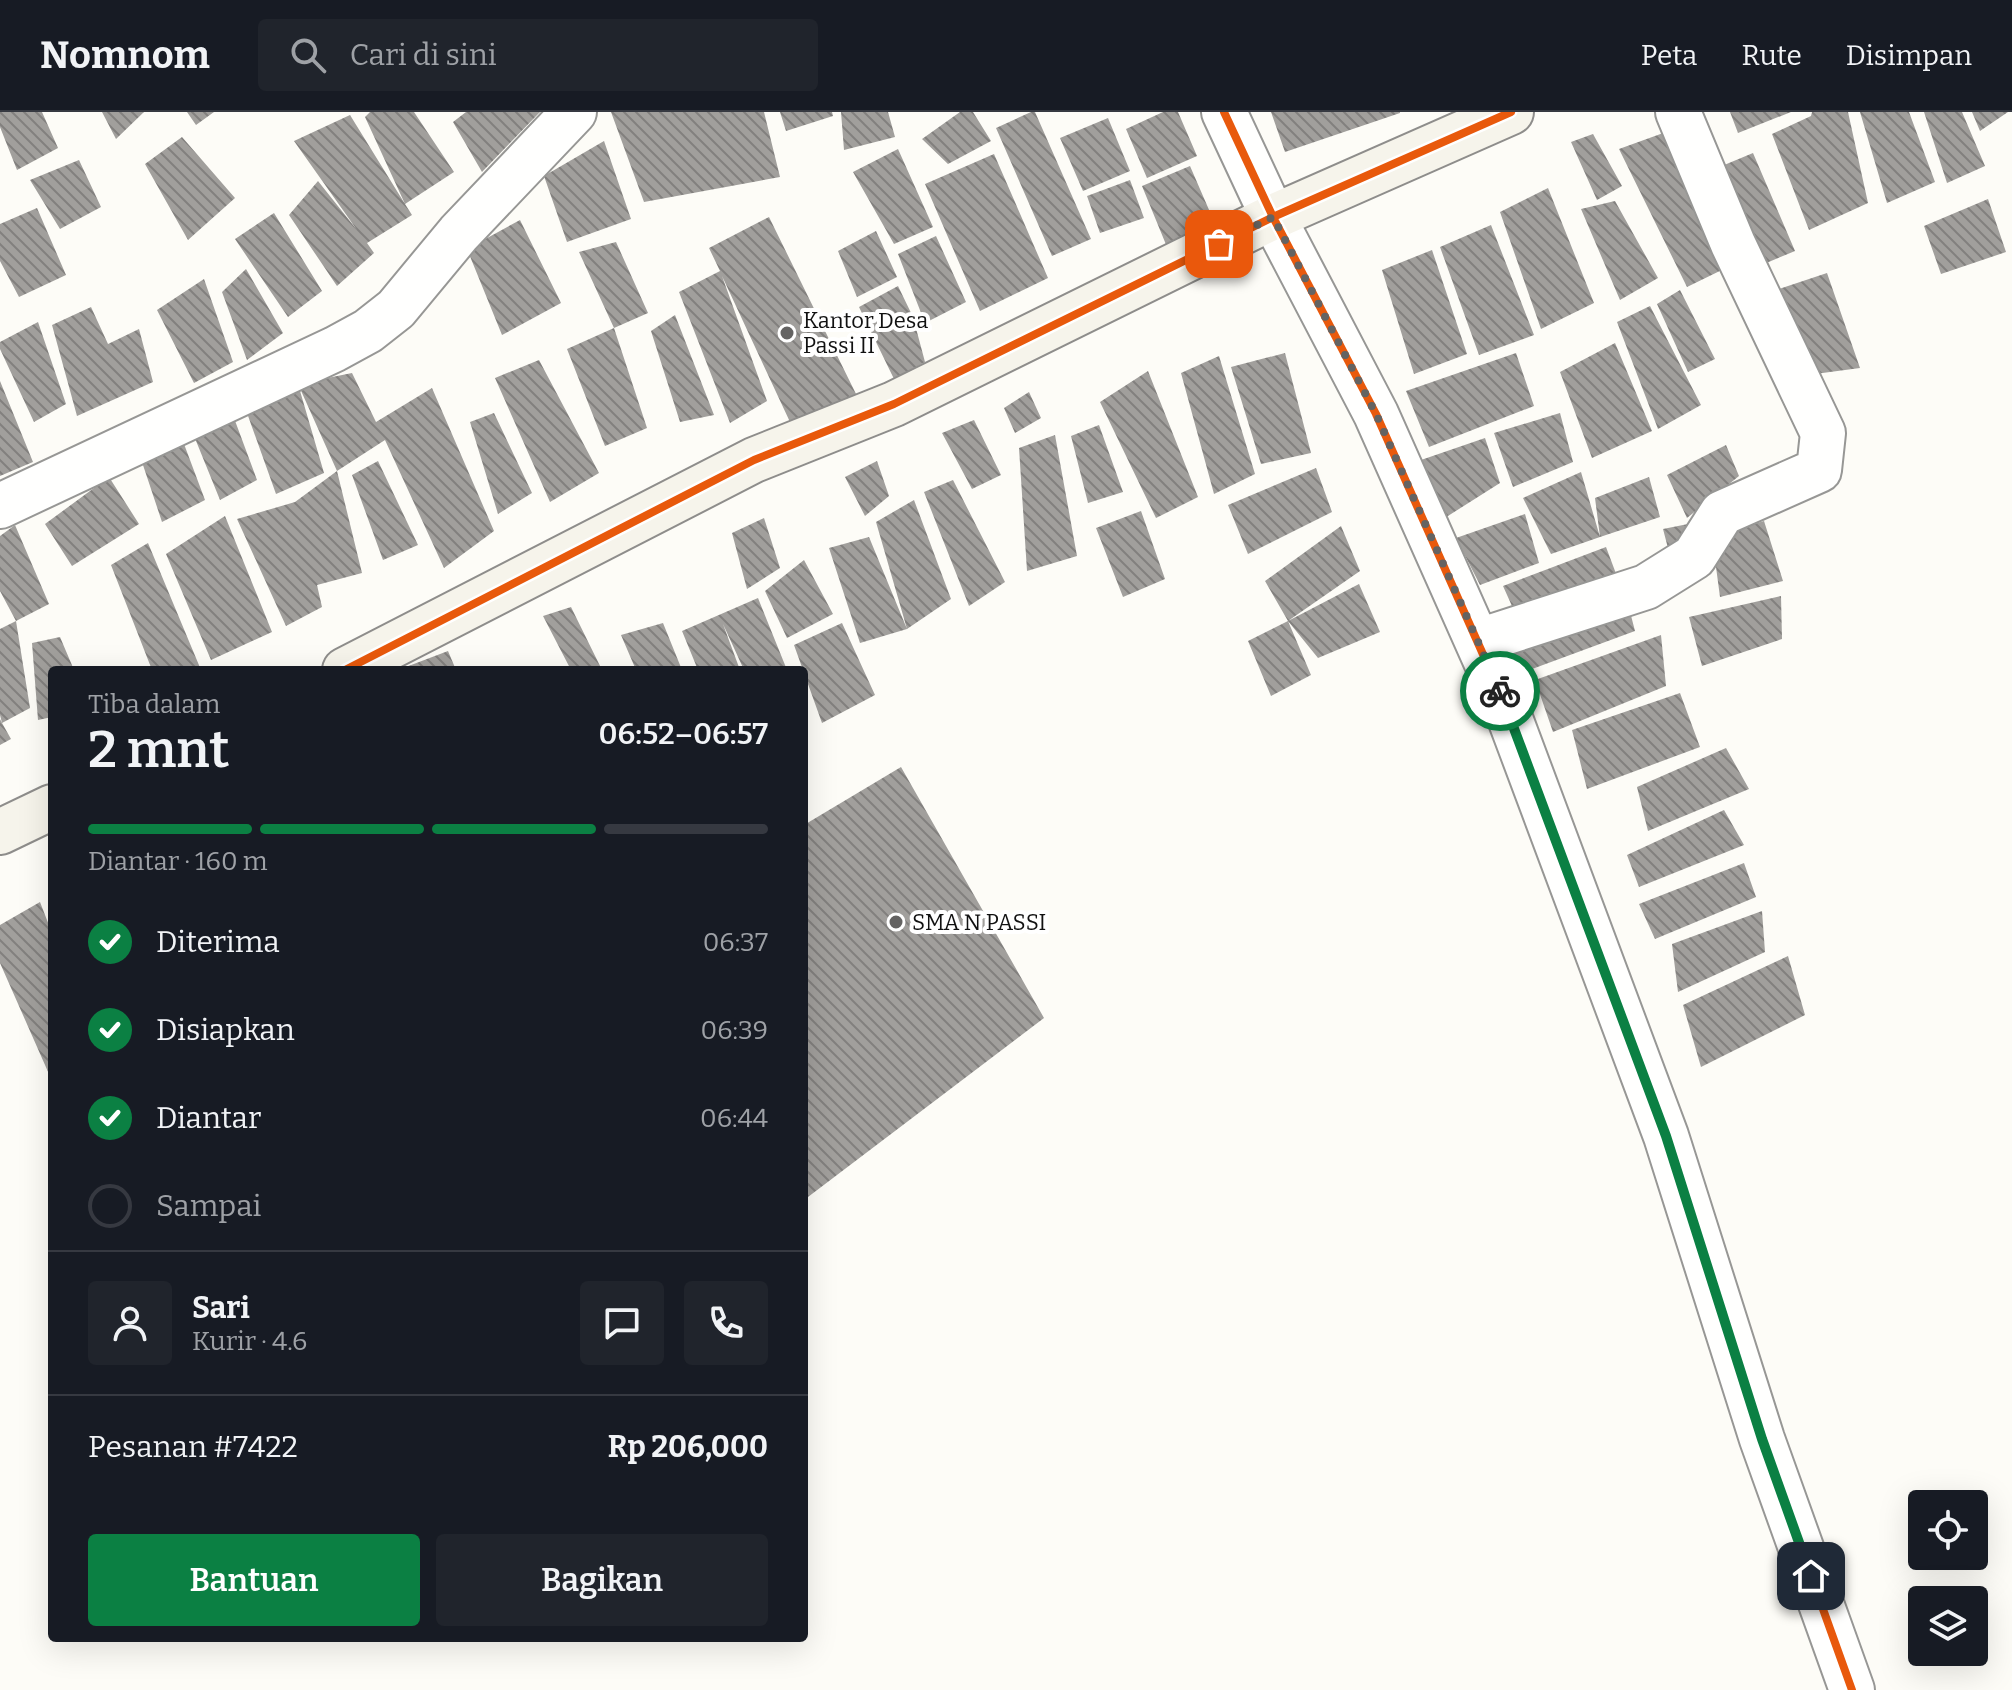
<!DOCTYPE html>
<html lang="id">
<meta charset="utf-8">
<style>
body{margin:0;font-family:Bitter,serif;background:#20242c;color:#f1f3f6;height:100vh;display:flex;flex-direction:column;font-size:30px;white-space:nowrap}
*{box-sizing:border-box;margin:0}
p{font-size:26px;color:#9ea1a6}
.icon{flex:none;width:44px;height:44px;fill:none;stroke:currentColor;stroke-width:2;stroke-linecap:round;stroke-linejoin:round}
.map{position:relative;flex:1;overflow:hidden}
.drawer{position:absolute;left:48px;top:554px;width:760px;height:976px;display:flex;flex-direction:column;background:#171b24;border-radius:8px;box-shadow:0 8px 32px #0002}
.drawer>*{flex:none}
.controls{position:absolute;left:1908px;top:1378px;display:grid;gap:16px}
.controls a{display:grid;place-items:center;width:80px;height:80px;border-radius:8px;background:#171b24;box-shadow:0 8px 32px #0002;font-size:40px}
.pin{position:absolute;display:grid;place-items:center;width:68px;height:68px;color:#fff;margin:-34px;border-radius:16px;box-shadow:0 4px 12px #0006}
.courier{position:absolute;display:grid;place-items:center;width:80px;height:80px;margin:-40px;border:6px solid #0b8043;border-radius:50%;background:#fff;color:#222;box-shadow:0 2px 10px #0007}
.overview em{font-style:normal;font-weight:600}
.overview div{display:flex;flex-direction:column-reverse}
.overview{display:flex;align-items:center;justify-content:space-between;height:136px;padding:0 40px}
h1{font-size:52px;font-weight:600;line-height:60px}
.bar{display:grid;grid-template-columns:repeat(4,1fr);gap:12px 8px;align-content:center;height:96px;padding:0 40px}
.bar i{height:10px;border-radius:6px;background:#363941}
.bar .on{background:#0b8043}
.bar p{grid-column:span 4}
.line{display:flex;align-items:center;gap:20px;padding:0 40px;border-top:2px solid #363941}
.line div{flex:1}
.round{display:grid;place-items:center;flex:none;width:84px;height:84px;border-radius:8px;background:#20242c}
ol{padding:0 40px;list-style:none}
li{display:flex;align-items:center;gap:24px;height:88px}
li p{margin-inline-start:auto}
li .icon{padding:8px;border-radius:50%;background:#0b8043;color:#fff;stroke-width:4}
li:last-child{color:#9ea1a6}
li i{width:44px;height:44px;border:4px solid #363941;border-radius:50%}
.button{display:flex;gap:16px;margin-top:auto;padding:16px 40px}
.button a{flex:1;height:92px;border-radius:8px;background:#0b8043;color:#fff;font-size:32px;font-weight:600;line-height:92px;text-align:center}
.button a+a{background:#20242c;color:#f1f3f6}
header{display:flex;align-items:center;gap:48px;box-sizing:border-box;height:112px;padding:0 40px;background:#171b24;border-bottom:2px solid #363941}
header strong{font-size:38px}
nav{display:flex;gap:44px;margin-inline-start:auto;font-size:28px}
.search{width:560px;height:72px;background:#20242c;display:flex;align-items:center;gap:20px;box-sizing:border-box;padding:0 28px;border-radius:8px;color:#9ea1a6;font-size:30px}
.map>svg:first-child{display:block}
.building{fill:url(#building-back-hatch)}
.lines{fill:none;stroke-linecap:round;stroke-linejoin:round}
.street-casing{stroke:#979795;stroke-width:48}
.secondary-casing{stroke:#8e8d8b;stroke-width:48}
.street{stroke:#fffffe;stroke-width:44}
.secondary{stroke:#f6f4eb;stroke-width:44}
.cycleway-casing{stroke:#fff;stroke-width:13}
.cycleway{stroke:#e8590c;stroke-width:8}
.done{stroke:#646362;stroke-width:8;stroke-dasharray:0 14.4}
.route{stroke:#0b8043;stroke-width:10}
.poi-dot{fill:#646362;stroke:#fff;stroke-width:3}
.labels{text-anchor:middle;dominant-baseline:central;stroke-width:8;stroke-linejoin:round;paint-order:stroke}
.poi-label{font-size:22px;fill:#111;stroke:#fff;text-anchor:start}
</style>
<header>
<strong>Nomnom</strong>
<div class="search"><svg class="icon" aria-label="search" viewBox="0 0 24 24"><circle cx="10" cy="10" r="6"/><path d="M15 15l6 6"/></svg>Cari di sini</div>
<nav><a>Peta</a><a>Rute</a><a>Disimpan</a></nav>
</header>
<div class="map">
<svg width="2012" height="1578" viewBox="0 0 2012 1578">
<defs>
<pattern id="building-back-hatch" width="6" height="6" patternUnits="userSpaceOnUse" patternTransform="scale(2)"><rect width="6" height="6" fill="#a19f9c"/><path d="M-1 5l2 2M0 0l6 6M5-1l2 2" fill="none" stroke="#82807e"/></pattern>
</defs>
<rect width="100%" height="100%" fill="#fdfcf7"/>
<path class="building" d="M0,0H42L58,36L17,58L0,15Z
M102,0H144L116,27Z
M187,0H214L196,13Z
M370,0H414L454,60L405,92L412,103L367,131L374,141L337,174L289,103L318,69L357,118L294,29L350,3L405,92L365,5Z
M466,0H540L482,60L453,10Z
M611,0H764L780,65L644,90Z
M780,0H832L833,4L786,19Z
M841,0H888L895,25L844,38Z
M960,0H973L991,29L948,52L922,27Z
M1031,0H1035L1091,127L1052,144L996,16Z
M1163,0H1178L1197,44L1147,66L1126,17Z
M1271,0H1400V1L1285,40Z
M1730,0H1791L1738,21Z
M1812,0H1848L1868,91L1809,118L1772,22L1811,4Z
M1860,0H1909L1935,70L1887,91Z
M1924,0H1962L1985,54L1947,71Z
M1972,0H2008L1980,19Z
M1108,6L1130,59L1083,79L1060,26Z
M1666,20L1730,154L1687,175L1619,37Z
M1593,22L1622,74L1597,88L1571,30Z
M182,25L235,86L188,128L145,52Z
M604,29L631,107L567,130L544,64Z
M898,37L933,115L894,132L853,60Z
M1753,41L1795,139L1759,154L1717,56Z
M994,42L1048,166L980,199L925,72Z
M79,48L101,95L60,117L30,68Z
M1190,54L1216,114L1167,135L1142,74Z
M1130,68L1144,106L1100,121L1087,84Z
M1548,76L1594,191L1541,217L1500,100Z
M1988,87L2006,140L1941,162L1924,114Z
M1615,89L1658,166L1620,188L1581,97Z
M37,96L66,163L19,185L0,149V112Z
M274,101L322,179L288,205L235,127Z
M769,105L856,282L790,310L722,164L767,289L730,311L679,180L720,159L709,136Z
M520,108L561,191L502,223L467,137Z
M1491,113L1534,223L1479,243L1440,135Z
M876,119L897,165L857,185L838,139Z
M936,124L966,190L925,211L898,142Z
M616,130L648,201L614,216L579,140Z
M1432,138L1467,242L1414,262L1382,158Z
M246,157L283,221L247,248L222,180Z
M1827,161L1860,256L1815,262L1779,177Z
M204,167L233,250L194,271L157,198Z
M898,174L913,205L925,250L894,267L859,195Z
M1680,178L1715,247L1688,260L1657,192Z
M1650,194L1701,293L1658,317L1617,210Z
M91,195L108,232L139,217L153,270L77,304L52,213Z
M675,203L714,303L680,310L651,219Z
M38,210L66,292L34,310L0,237V230Z
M614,216L647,316L605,334L567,237Z
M1615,231L1652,319L1592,346L1560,260Z
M1285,241L1311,341L1261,352L1231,255Z
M1516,241L1534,294L1429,335L1406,279Z
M1219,244L1255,362L1214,382L1181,261Z
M539,248L599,361L550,390L495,266Z
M1148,259L1198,385L1156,406L1100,290Z
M352,261L376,310L432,276L494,419L444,456L385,328L337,359L298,272Z
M0,269L33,350L0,364Z
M298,272L324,361L276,382L247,301Z
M1029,280L1041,306L1015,321L1004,296Z
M494,301L532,381L498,402L470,310Z
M1560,301L1573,350L1513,375L1494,321Z
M234,306L257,368L220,388L192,319Z
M974,308L1001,363L972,377L942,321Z
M1099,313L1123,380L1088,391L1071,324Z
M1055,323L1077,444L1027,459L1019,336Z
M181,324L205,388L162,410L142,350Z
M1485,326L1500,371L1440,409L1421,348Z
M1726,333L1739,364L1687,406L1667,363Z
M378,349L418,433L383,448L352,363Z
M877,349L889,384L865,404L845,365Z
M1316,356L1332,400L1248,442L1228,393Z
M337,359L362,461L317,473L322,495L286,514L237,407L295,390Z
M1581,360L1600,425L1551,442L1523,386Z
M109,365L139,412L72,454L45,412Z
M1649,365L1660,405L1600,425L1595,386Z
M953,368L1005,470L969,494L924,380Z
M914,388L951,487L907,517L876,410Z
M1141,399L1165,467L1123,485L1096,416Z
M1525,402L1539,451L1480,473L1456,426Z
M225,404L272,520L211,548L166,442Z
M764,406L780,456L747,477L732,421Z
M1703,409L1669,440L1663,417Z
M1764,409L1783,469L1720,485L1712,425Z
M15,413L49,492L16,509L30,596L2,611L11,627L0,633V607L2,611L0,603V517L16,509L0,479V424Z
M1341,414L1360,459L1288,509L1265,469Z
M869,425L907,517L860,531L829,436Z
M148,431L201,558H152L111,453Z
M1606,435L1618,467L1516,503L1503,474Z
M804,448L833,502L787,526L765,479Z
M1359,472L1380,520L1318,546L1288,509Z
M1781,484L1782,527L1702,554L1689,505Z
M758,486L787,558H744L723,512L740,558H698L682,519Z
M1628,492L1635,519L1524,560L1509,531Z
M571,495L602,558H571L543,504Z
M1288,509L1311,563L1271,584L1248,529Z
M663,511L682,558H636L621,523Z
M842,511L875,583L822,611L794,533Z
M1661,523L1666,574L1553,620L1535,568Z
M60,525L74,558H52V605L38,608L32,531Z
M448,539L456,558H398Z
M1680,581L1700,635L1587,677L1572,618Z
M1726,636L1749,677L1648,719L1637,675Z
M901,655L1044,906L804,1088V713Z
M1724,698L1744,733L1639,775L1627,743Z
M1744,751L1756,785L1655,827L1639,792Z
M40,790L52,821V961L49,962L0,851V813Z
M1762,799L1765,840L1678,880L1672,832Z
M1788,844L1805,903L1701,955L1683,893Z"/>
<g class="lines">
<defs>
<path id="street" d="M1224,0L1273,105L1376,302L1502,585L1666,1024L1762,1327L1852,1578
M0,394L335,237L368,219L396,197L459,121L574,0
M1479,529L1646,475L1694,445L1722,401L1819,358L1823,321L1733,132L1678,0"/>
<path id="secondary" d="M345,558L754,348L894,292L1273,105L1511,0
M0,720L52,695"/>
</defs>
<use href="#street" class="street-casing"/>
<use href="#secondary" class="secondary-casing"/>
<use href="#street" class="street"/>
<use href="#secondary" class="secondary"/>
<defs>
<path id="cycleway" d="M1224,0L1273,105L1376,302L1502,585L1666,1024L1762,1327L1852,1578
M345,558L754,348L894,292L1273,105L1511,0"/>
</defs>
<use href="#cycleway" class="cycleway-casing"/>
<use href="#cycleway" class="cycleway"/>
</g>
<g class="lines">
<path class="done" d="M1219,132L1273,105L1376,302L1500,579"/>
<path class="route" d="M1500,579L1666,1024L1762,1327L1811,1464"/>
</g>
<g class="poi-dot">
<circle cx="787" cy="221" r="8"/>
<circle cx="896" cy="810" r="8"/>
</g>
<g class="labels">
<g class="poi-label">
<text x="803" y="208">Kantor Desa<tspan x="803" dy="25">Passi II</tspan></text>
<text x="912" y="810">SMA N PASSI</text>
</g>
</g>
</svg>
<div class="controls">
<a><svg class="icon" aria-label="locate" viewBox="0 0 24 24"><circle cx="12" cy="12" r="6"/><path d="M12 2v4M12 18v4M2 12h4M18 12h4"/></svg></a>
<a><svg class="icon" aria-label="layers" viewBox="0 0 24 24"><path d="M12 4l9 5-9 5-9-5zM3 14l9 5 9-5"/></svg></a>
</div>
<div class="pin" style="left:1219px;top:132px;background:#ea580c"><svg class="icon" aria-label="bag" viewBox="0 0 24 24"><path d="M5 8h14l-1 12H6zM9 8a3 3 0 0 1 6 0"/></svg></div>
<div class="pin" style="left:1811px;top:1464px;background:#1f2937"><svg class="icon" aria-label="home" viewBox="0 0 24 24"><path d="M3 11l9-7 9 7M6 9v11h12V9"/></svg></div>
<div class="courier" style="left:1500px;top:579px"><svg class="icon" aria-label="bike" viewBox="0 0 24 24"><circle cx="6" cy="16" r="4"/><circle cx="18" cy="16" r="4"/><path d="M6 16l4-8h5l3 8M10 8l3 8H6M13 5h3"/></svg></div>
<section class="drawer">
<div class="overview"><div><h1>2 mnt</h1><p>Tiba dalam</p></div><em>06:52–06:57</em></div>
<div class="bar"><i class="on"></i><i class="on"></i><i class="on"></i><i></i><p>Diantar · 160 m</p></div>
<ol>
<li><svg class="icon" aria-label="check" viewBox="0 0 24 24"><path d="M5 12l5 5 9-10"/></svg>Diterima<p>06:37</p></li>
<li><svg class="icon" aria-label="check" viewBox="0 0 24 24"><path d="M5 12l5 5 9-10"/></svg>Disiapkan<p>06:39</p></li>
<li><svg class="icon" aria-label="check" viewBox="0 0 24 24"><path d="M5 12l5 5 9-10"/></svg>Diantar<p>06:44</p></li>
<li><i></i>Sampai</li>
</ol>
<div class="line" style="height:144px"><a class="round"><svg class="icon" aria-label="person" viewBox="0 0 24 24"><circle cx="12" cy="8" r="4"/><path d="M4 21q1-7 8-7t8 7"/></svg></a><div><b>Sari</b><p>Kurir · 4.6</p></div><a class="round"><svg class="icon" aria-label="chat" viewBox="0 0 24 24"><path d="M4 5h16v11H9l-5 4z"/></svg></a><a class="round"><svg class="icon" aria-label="phone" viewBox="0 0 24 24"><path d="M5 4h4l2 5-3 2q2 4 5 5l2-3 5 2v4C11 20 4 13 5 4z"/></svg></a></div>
<div class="line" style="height:104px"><div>Pesanan #7422</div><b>Rp 206,000</b></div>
<div class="button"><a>Bantuan</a><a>Bagikan</a></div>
</section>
</div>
